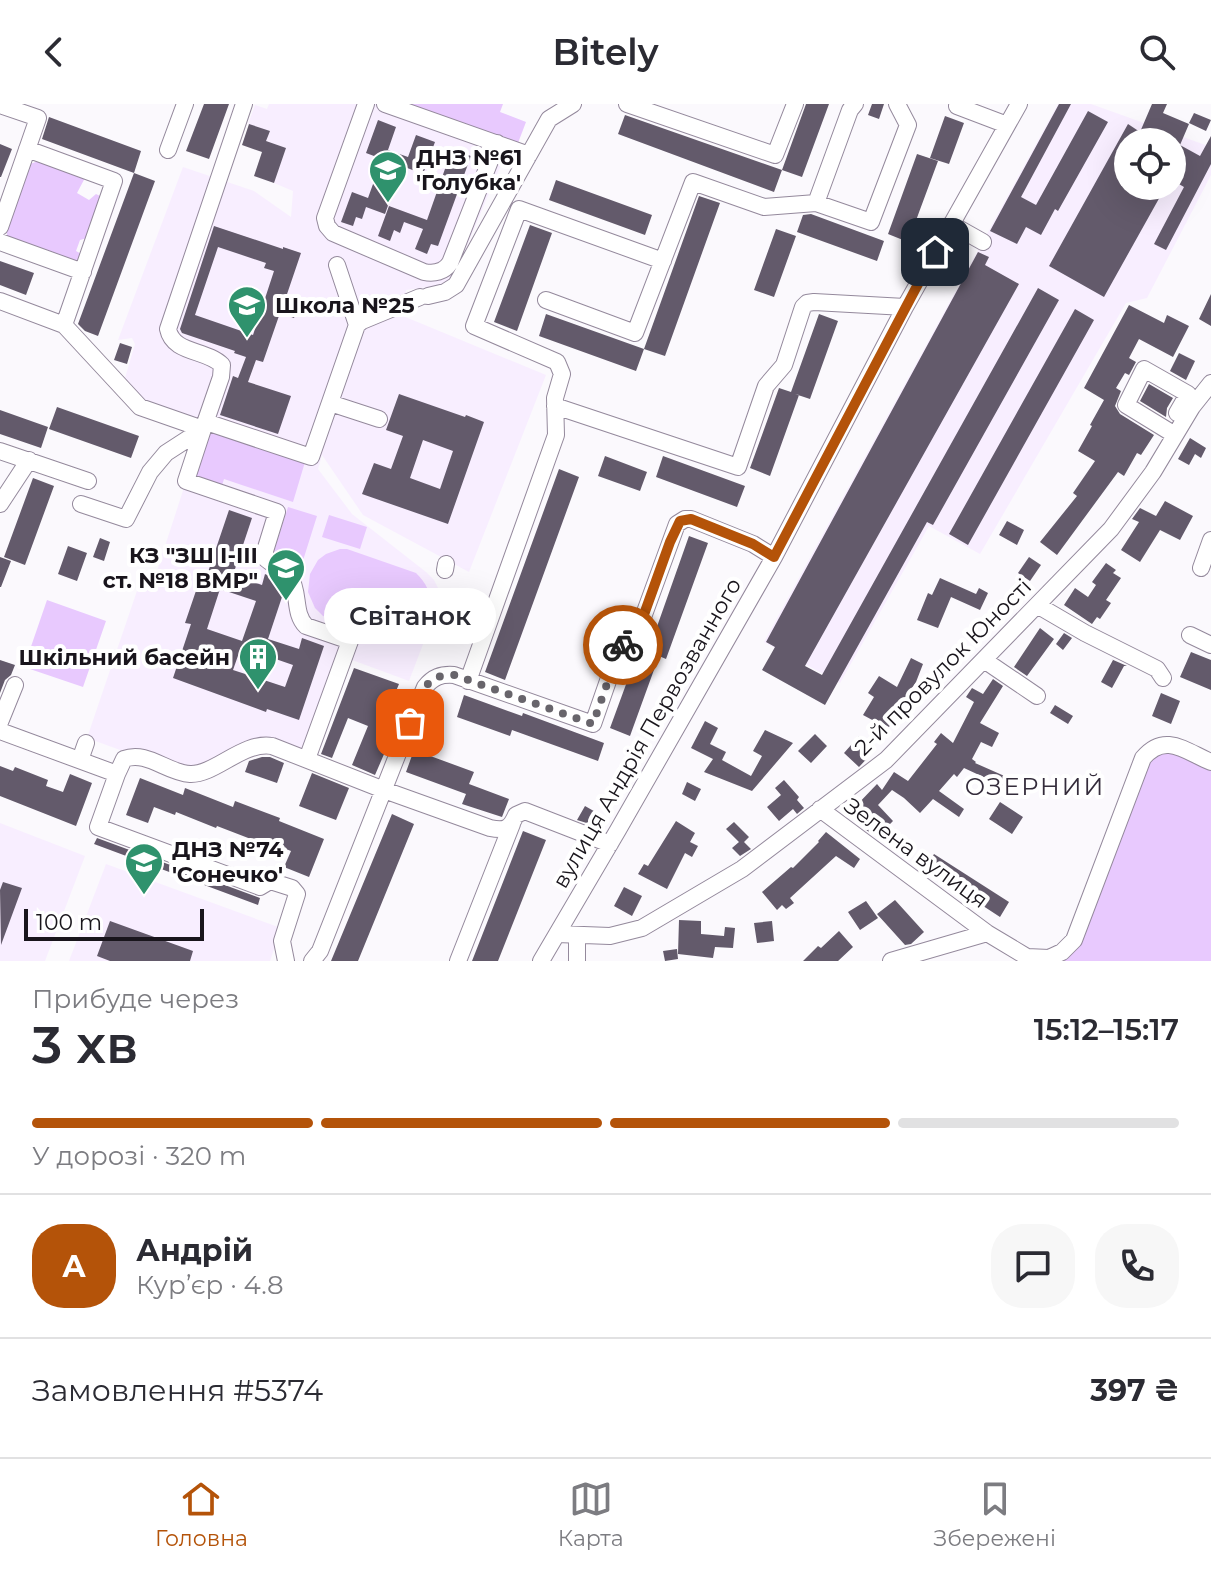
<!DOCTYPE html>
<html lang="uk">
<meta charset="utf-8">
<style>
body{margin:0;font-family:Montserrat,sans-serif;background:#f7f7f7;color:#2b2b33;height:100vh;display:flex;flex-direction:column;font-size:30px;white-space:nowrap}
*{box-sizing:border-box;margin:0}
p{font-size:26px;color:#7c7c81}
.icon{flex:none;width:44px;height:44px;fill:none;stroke:currentColor;stroke-width:2;stroke-linecap:round;stroke-linejoin:round}
.map{position:relative;height:857px;overflow:hidden}
.panel{display:flex;flex-direction:column;background:#fff;flex:1}
.panel>*{flex:none}
.fabs{position:absolute;left:1114px;top:24px;display:grid;gap:16px}
.fabs a{display:grid;place-items:center;width:72px;height:72px;border-radius:50%;background:#fff;box-shadow:0 8px 32px #0002;font-size:40px}
.scale{position:absolute;left:24px;bottom:20px;width:180px;box-sizing:border-box;padding-left:8px;border:4px solid #19151c;border-top:0;font-size:22px;line-height:28px;white-space:nowrap;color:#19151c;-webkit-text-stroke:6px #fff;paint-order:stroke}
.pin{position:absolute;display:grid;place-items:center;width:68px;height:68px;color:#fff;margin:-34px;border-radius:16px;box-shadow:0 4px 12px #0006}
.courier{position:absolute;display:grid;place-items:center;width:80px;height:80px;margin:-40px;border:6px solid #b45309;border-radius:50%;background:#fff;color:#222;box-shadow:0 2px 10px #0007}
.bubble{position:absolute;height:56px;border-radius:28px;background:#fff;box-shadow:0 8px 32px #0002;font-size:26px;font-weight:600;line-height:56px;text-align:center}
.headline em{font-style:normal;font-weight:600}
.headline div{display:flex;flex-direction:column-reverse}
.headline{display:flex;align-items:center;justify-content:space-between;height:136px;padding:0 32px}
h1{font-size:52px;font-weight:600;line-height:60px}
.bar{display:grid;grid-template-columns:repeat(4,1fr);gap:12px 8px;align-content:center;height:96px;padding:0 32px}
.bar i{height:10px;border-radius:6px;background:#e1e1e2}
.bar .current{background:#b45309}
.bar p{grid-column:span 4}
.line{display:flex;align-items:center;gap:20px;padding:0 32px;border-top:2px solid #e1e1e2}
.line div{flex:1}
.round{display:grid;place-items:center;flex:none;width:84px;height:84px;border-radius:32px;background:#f7f7f7}
header{display:flex;justify-content:space-between;align-items:center;height:104px;padding:0 32px;background:#fff;font-size:36px;font-weight:600}
.tab-bar{display:flex;justify-content:space-around;align-items:center;height:112px;border-top:2px solid #e1e1e2;background:#fff;font-size:22px;color:#7c7c81}
.tab-bar a{display:grid;justify-items:center;gap:4px}
.tab-bar .current{color:#b45309}
.map>svg:first-child{display:block}
.built{fill:#f8eeff;fill-rule:evenodd}
.green{fill:#e8c9fe}
.building{fill:#635a6b;fill-rule:evenodd}
.lines{fill:none;stroke-linecap:round;stroke-linejoin:round}
.minor-casing{stroke:#94899c;stroke-width:18}
.minor{stroke:#fff;stroke-width:16}
.done{stroke:#68656b;stroke-width:8;stroke-dasharray:0 14.4}
.route{stroke:#b45309;stroke-width:10}
.labels{text-anchor:middle;dominant-baseline:central;stroke-width:8;stroke-linejoin:round;paint-order:stroke}
.poi-label{font-size:22px;font-weight:bold;fill:#19151c;stroke:#fff;text-anchor:start}
.street-label{font-size:22px;fill:#19151c;stroke:#fff}
.neighbourhood-label{font-size:24px;letter-spacing:2px;fill:#342c3b;stroke:#fff}
</style>
<header><svg class="icon" aria-label="back" viewBox="0 0 24 24"><path d="M15 5l-7 7 7 7"/></svg>Bitely<svg class="icon" aria-label="search" viewBox="0 0 24 24"><circle cx="10" cy="10" r="6"/><path d="M15 15l6 6"/></svg></header>
<div class="map">
<svg width="1211" height="857" viewBox="0 0 1211 857">
<rect width="100%" height="100%" fill="#fbf9fd"/>
<path class="built" d="M269,0H477L526,18L506,49L456,168L448,177L434,182L406,186L403,212L546,271L469,468L363,411L322,351L318,365L352,410L426,468L434,476L438,484V501L409,577L344,553L307,655L272,642L181,668L87,634L140,478L155,473L201,331L146,300L125,274L135,240L132,234L118,236L183,63L254,87L291,113L293,87L274,79L286,44L266,37L269,27L248,20L255,1L267,5Z
M1058,0H1091L1211,43V71L1147,194L1126,199L980,450L929,422L840,579L764,538ZM1128,38H1172V82H1128Z
M0,719L85,752L45,857H0Z
M106,760L281,824L270,857H69Z"/>
<path class="green" d="M385,0H503L500,8L526,18L518,39Z
M44,55L86,72L77,89L89,96L96,90L104,94L87,134L80,136L76,147L85,152L79,164L7,132V127L30,60Z
M203,325L305,358L293,398L224,375L220,388L186,377Z
M288,403L317,412L300,466L271,457Z
M329,411L367,423L360,445L322,433Z
M340,445H347L416,469C444,495 431,536 391,535L323,512L315,504L308,488L310,470L318,456L326,450Z
M47,496L106,517L83,583L24,563Z
M1151,644L1211,658V857H1064Z"/>
<path class="building" d="M204,0H229L209,55L186,47Z
M806,0H829L802,73L782,66Z
M872,0H884L879,15L868,11Z
M1059,0H1071L1021,93L1036,101L1088,7L1108,18L1058,107L1055,105L1041,131L1026,123L1017,140L990,127Z
M1152,0H1167L1163,9L1189,20L1180,41L1200,52L1211,32V60L1166,146L1154,140L1184,83L1172,76V38H1128V69L1121,82H1166L1104,193L1049,162L1128,20L1140,28Z
M1194,9L1211,16L1206,27L1189,19Z
M625,11L782,66L774,88L618,30Z
M945,12L964,19L949,60L930,54Z
M49,13L141,47L134,69L42,35Z
M378,16L396,23L388,46L408,53L416,31L435,38L423,70L402,62L385,110L366,103L362,115L356,113L353,122L341,118L352,88L368,94L382,55L366,49Z
M249,20L270,27L266,37L286,44L274,79L254,72L262,48L242,41Z
M0,40L12,45L1,73H0Z
M452,45L471,52L438,142L431,140L427,150L415,145L423,125L404,118L400,129L394,126L390,137L378,132L389,102L427,116Z
M917,50L938,57L908,138L888,130Z
M134,69L155,77L98,232L85,227L78,220Z
M556,76L652,111L645,131L549,96Z
M699,92L720,99L665,252L644,245Z
M811,110L884,137L877,157L797,128L803,111Z
M530,121L552,129L517,227L494,218Z
M214,122L283,145V143L301,149L285,196L299,201L294,214L280,209L263,258L256,256L248,278L291,292L278,330L220,311L233,272L238,274L246,253L234,249L235,247L182,229L180,225ZM218,143L266,159L264,164L274,167L253,231L195,211Z
M776,125L796,132L774,193L754,186Z
M978,148L989,153L985,161L1019,180L805,562L822,571L1038,184L1059,196L933,421L927,418L825,601L762,566L775,543L766,538Z
M0,157L34,169L26,191L0,181Z
M1211,190V222L1199,215Z
M1129,201L1164,219L1167,211L1189,222L1173,253L1139,235L1129,254L1136,258L1129,271L1125,269L1116,284L1121,287L1115,302L1120,310L1154,331L1141,351L1137,349L1124,372L1118,368L1057,451L1040,438L1077,392L1073,389L1095,357L1078,347L1092,322L1090,321L1104,296L1084,284Z
M1075,205L1094,216L968,441L949,430Z
M546,210L644,245L636,267L539,232Z
M819,210L838,217L810,295L795,290L799,291L770,372L750,364L779,284L791,288Z
M120,239L132,243L127,260L114,256Z
M1179,249L1195,257L1186,276L1170,267Z
M1149,280L1173,294L1167,304L1166,313L1140,297Z
M399,290L465,313L466,311L484,318L448,420L362,390L374,359L391,365L403,332L386,326ZM423,336L453,347L440,385L410,374Z
M57,303L139,332L131,354L49,325Z
M0,306L48,323L41,344L0,330Z
M1190,334L1206,344L1201,354L1195,350L1189,361L1178,355Z
M605,352L647,368L640,387L598,372Z
M663,352L745,382L737,403L656,373Z
M559,365L579,373L505,576L485,568Z
M33,374L54,382L25,461L4,453Z
M1165,397L1193,412L1180,436L1160,426L1140,458L1121,446L1139,418L1132,415L1140,404L1156,412Z
M229,406L252,414L233,471L262,481L265,470L278,476L283,483L284,487L268,535L299,545L302,534L324,542L299,616L267,605L266,608L173,574L191,520L185,519L199,478L204,480ZM220,485L256,497L242,537L207,525ZM241,543L293,561L285,583L233,566Z
M1007,417L1024,426L1017,441L999,431Z
M689,432L708,439L666,555L659,552L630,632L610,624L639,545L648,548Z
M100,434L110,438L104,457L93,453Z
M68,442L87,449L77,477L58,470Z
M0,453L11,457L1,483H0Z
M1029,453L1041,461L1030,477L1018,469Z
M1106,459L1116,466L1113,469L1121,474L1106,496L1111,499L1100,515L1097,513L1092,520L1064,501L1075,484L1088,493L1096,481L1092,478Z
M940,474L976,490L979,484L988,489L980,506L951,493L938,524L917,516L928,489L932,491Z
M1040,524L1054,535L1027,572L1014,563Z
M1064,529L1072,534L1063,546L1056,540Z
M1191,548L1211,556V586L1180,573Z
M911,554L923,560L916,578L903,597L907,599L899,613L897,611L889,623L877,616L876,618L863,611L874,593L868,589L879,572L897,583Z
M1111,555L1127,562H1124L1112,584L1101,578L1113,556Z
M0,556L15,561L11,571L5,576L0,589Z
M354,564L399,580L394,592L407,597L375,671L352,661L368,622L348,614L332,654L321,650Z
M993,575L1003,582L980,619L999,629L992,643L981,638L972,655L976,658L975,659L1009,674L1003,686L991,680L992,677L964,664L957,673L954,670L939,687L964,705L959,713L933,695L920,709L904,694L892,686L878,701L893,717L883,727L880,723L873,731L865,725L863,723L868,718L854,704L877,680L882,686L894,668L908,677L937,640L934,638L941,629L953,639L974,598L966,593L972,584L983,590Z
M1161,589L1180,597L1171,620L1152,612Z
M464,591L522,612L523,609L604,639L598,657L512,626L510,632L457,613Z
M1055,601L1073,612L1068,620L1050,609Z
M705,617L718,624L710,640L726,648L722,656L751,672L762,652L753,647L765,626L793,639L752,687L704,668L713,655L691,644Z
M815,630L827,642L811,659L798,647Z
M859,632L875,646L859,663L844,649Z
M414,646L474,668L469,680L509,695L502,713L462,700L466,690L406,668Z
M262,653H270L284,659L277,679L245,668L249,657Z
M0,662L13,667L15,663L48,676L46,682L63,688L70,670L92,679L76,722L0,692Z
M312,669L349,684L336,716L299,702Z
M140,674L183,691L185,684L233,703L235,697L280,714L279,717L324,735L309,773L284,763L291,747L266,737L264,740L217,722L216,724L176,708L175,711L154,703L148,719L126,711Z
M784,676L799,693L797,696L804,704L797,710L793,705L779,717L767,703L781,691L775,684Z
M687,678L701,685L695,697L682,690Z
M1000,698L1023,713L1012,730L989,715Z
M585,702L599,710L593,721L577,716Z
M392,710L414,720L358,857H331Z
M676,717L695,729L690,738L698,742L692,753L685,749L667,785L638,770L644,760L648,762Z
M734,718L749,733L744,738L751,745L740,752L732,744L739,738L726,725Z
M523,727L546,736L498,857H472Z
M826,728L860,755L854,764L836,752L790,794L794,799L786,805L782,801L777,806L762,788L791,763L793,764L819,738L818,737Z
M97,734L260,794L258,801L94,740Z
M934,750L1009,798L1000,813L925,764Z
M3,778L22,784L1,841L0,786Z
M624,783L642,792L632,812L614,802Z
M895,796L924,828L911,840L905,841L877,810Z
M866,797L878,814L860,826L848,808Z
M679,816L701,817V830L724,832L725,823L735,824L733,844L715,843L713,854L678,850Z
M110,817L193,847L190,857H110L97,852Z
M772,817L774,837L757,839L754,819Z
M839,827L853,843L838,857H803L818,842L821,844Z
M677,845L678,855L665,857L663,847Z"/>
<g class="lines">
<defs>
<path id="minor" d="M366,0L325,114L327,122L333,129L424,168C434,170 444,168 450,159L497,39
M385,0L529,51
M627,0L775,51L795,0
M0,1L38,14L0,123
M957,2L1007,21
M27,45L114,77L64,221
M168,46L185,0
M816,99L850,6L855,0
M951,120L983,138
M0,138L83,168
M337,161L357,221
M428,192L445,188L456,181L549,15L573,0
M546,196L635,229L693,78L764,103L816,99L871,118L908,21L897,0
M0,197L64,221L140,303L203,325L186,377L277,408L265,447V454C273,462 284,464 290,473C300,489 293,509 306,522L350,537L307,655
M330,299L379,315
M555,302L738,363L766,282L784,261L803,203L807,199L814,198L905,203
M206,318L311,353L357,221L362,217L420,193
M1175,331L1126,301L1144,265L1188,290L1177,309
M0,347L88,377
M0,400L29,356
M81,400L126,415L150,368L166,349L203,325L221,273L222,261C206,245 173,250 168,225L244,0
M1201,464L1211,436
M445,466L446,460
M1037,501L1085,529L1157,565L1163,574
M1190,531L1211,541
M984,556L1037,592
M468,577L556,331L555,294L562,270L557,258L474,222L519,105L663,157
M0,618L15,581
M0,627L117,670
M80,656L86,639
M820,705L987,829L1027,853L1049,854L1062,848L1074,836L1143,654C1165,628 1185,647 1211,658
M557,830L610,832L642,824L742,765L886,656L1111,425L1153,368L1192,303L1211,279
M286,857L282,837L297,790L292,784L270,777L260,783L98,723L117,670L124,655C147,646 167,669 190,670C215,671 243,637 272,642L384,686L490,724C505,727 510,725 516,711L525,707L610,740
M312,857L320,847L410,619L425,583C433,573 441,570 454,571L593,620L617,551L642,516L677,420L685,415H691L753,440L774,453
M458,857L512,720
M541,857L618,726L774,453L905,203L1019,0
M577,857V832
M891,857L987,829"/>
</defs>
<use href="#minor" class="minor-casing"/>
<use href="#minor" class="minor"/>
</g>
<g class="lines">
<path class="done" d="M410,619C419,595 423,569 454,571L593,620L617,551L623,541"/>
<path class="route" d="M623,541L642,516L670,438L680,417L691,415L753,440L774,453L935,148"/>
</g>
<defs>
<symbol id="school-pin" viewBox="-11 -11 22 30"><path d="M0 17L-7.5 6A9.5 9.5 0 1 1 7.5 6Z" fill="#2f926d" stroke="#fff"/><path d="M0-5L7-2L0 1L-7-2ZM-4 1L0 2.5L4 1V4Q0 6-4 4Z" fill="#fff"/></symbol>
<symbol id="building-pin" viewBox="-11 -11 22 30"><path d="M0 17L-7.5 6A9.5 9.5 0 1 1 7.5 6Z" fill="#2f926d" stroke="#fff"/><path d="M-4-6H4V6H1V3H-1V6H-4ZM-2.5-4.3h1.7v1.8h-1.7ZM.8-4.3h1.7v1.8H.8ZM-2.5-1h1.7V.8h-1.7ZM.8-1h1.7V.8H.8Z" fill="#fff"/></symbol>
</defs>
<g fill-rule="evenodd">
<use href="#school-pin" x="366" y="44" width="44" height="60"/>
<use href="#school-pin" x="225" y="179" width="44" height="60"/>
<use href="#school-pin" x="264" y="442" width="44" height="60"/>
<use href="#building-pin" x="236" y="531" width="44" height="60"/>
<use href="#school-pin" x="122" y="736" width="44" height="60"/>
</g>
<g class="labels">
<g class="poi-label">
<text x="416" y="53">ДНЗ №61<tspan x="416" dy="25">'Голубка'</tspan></text>
<text x="275" y="201">Школа №25</text>
<text x="258" y="451" text-anchor="end">КЗ "ЗШ І-ІІІ<tspan x="258" dy="25">ст. №18 ВМР"</tspan></text>
<text x="230" y="553" text-anchor="end">Шкільний басейн</text>
<text x="172" y="745">ДНЗ №74<tspan x="172" dy="25">'Сонечко'</tspan></text>
</g>
<g class="street-label">
<text transform="translate(943 563) rotate(-45)">2-й провулок Юності</text>
<text transform="translate(647 629) rotate(-60)">вулиця Андрія Первозванного</text>
<text transform="translate(916 749) rotate(36)">Зелена вулиця</text>
</g>
<g class="neighbourhood-label">
<text x="1035" y="682">ОЗЕРНИЙ</text>
</g>
</g>
</svg>
<div class="fabs">
<a><svg class="icon" aria-label="locate" viewBox="0 0 24 24"><circle cx="12" cy="12" r="6"/><path d="M12 2v4M12 18v4M2 12h4M18 12h4"/></svg></a>
</div>
<div class="scale">100 m</div>
<div class="pin" style="left:410px;top:619px;background:#ea580c"><svg class="icon" aria-label="bag" viewBox="0 0 24 24"><path d="M5 8h14l-1 12H6zM9 8a3 3 0 0 1 6 0"/></svg></div>
<div class="pin" style="left:935px;top:148px;background:#1f2937"><svg class="icon" aria-label="home" viewBox="0 0 24 24"><path d="M3 11l9-7 9 7M6 9v11h12V9"/></svg></div>
<div class="courier" style="left:623px;top:541px"><svg class="icon" aria-label="bike" viewBox="0 0 24 24"><circle cx="6" cy="16" r="4"/><circle cx="18" cy="16" r="4"/><path d="M6 16l4-8h5l3 8M10 8l3 8H6M13 5h3"/></svg></div>
<div class="bubble" style="left:324px;top:484px;width:172px">Світанок</div>
</div>
<section class="panel">
<div class="headline"><div><h1>3 хв</h1><p>Прибуде через</p></div><em>15:12–15:17</em></div>
<div class="bar"><i class="current"></i><i class="current"></i><i class="current"></i><i></i><p>У дорозі · 320 m</p></div>
<div class="line" style="height:144px"><b class="round" style="background:#b45309;color:#fff">А</b><div><b>Андрій</b><p>Кур’єр · 4.8</p></div><a class="round"><svg class="icon" aria-label="chat" viewBox="0 0 24 24"><path d="M4 5h16v11H9l-5 4z"/></svg></a><a class="round"><svg class="icon" aria-label="phone" viewBox="0 0 24 24"><path d="M5 4h4l2 5-3 2q2 4 5 5l2-3 5 2v4C11 20 4 13 5 4z"/></svg></a></div>
<div class="line" style="height:104px"><div>Замовлення #5374</div><b>397 ₴</b></div>
</section>
<nav class="tab-bar">
<a class="current"><svg class="icon" aria-label="home" viewBox="0 0 24 24"><path d="M3 11l9-7 9 7M6 9v11h12V9"/></svg>Головна</a>
<a><svg class="icon" aria-label="map" viewBox="0 0 24 24"><path d="M3 6l6-2 6 2 6-2v14l-6 2-6-2-6 2zM9 4v14M15 6v14"/></svg>Карта</a>
<a><svg class="icon" aria-label="saved" viewBox="0 0 24 24"><path d="M7 4h10v16l-5-4-5 4z"/></svg>Збережені</a>
</nav>
